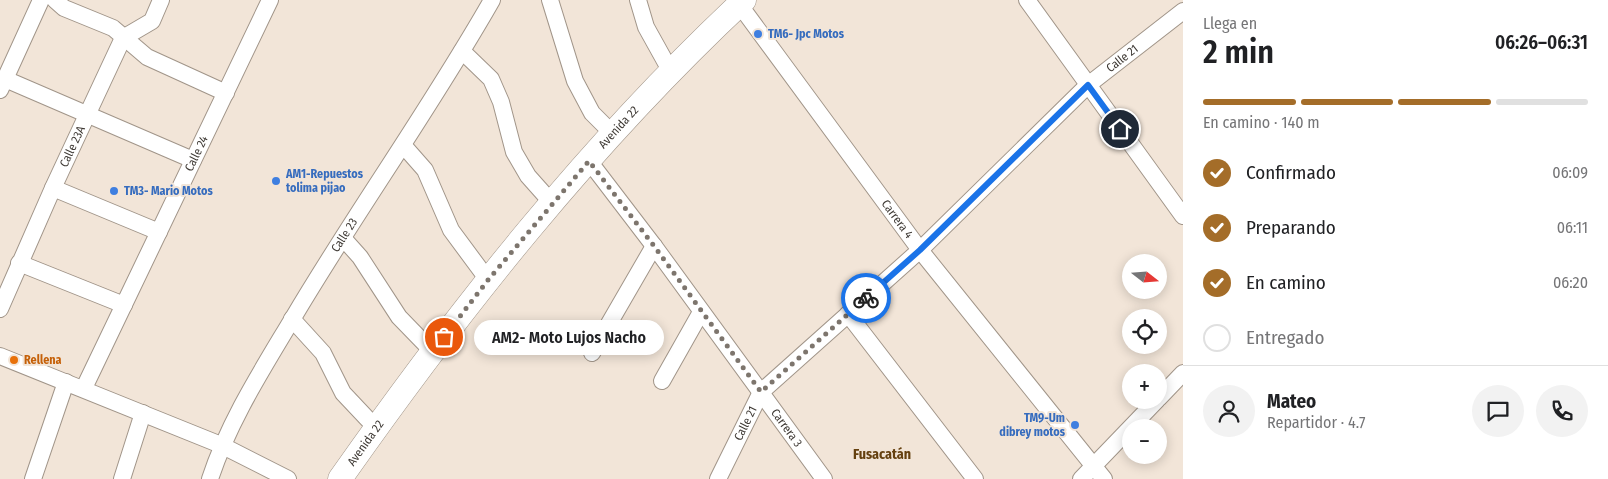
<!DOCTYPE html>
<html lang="es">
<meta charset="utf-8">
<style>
body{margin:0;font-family:"Fira Sans Condensed",sans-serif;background:#f2f2f2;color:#202124;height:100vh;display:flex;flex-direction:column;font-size:19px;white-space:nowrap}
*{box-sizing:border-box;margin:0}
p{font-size:16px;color:#757577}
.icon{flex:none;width:28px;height:28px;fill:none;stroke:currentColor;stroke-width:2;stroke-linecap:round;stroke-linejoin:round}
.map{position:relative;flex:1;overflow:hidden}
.sheet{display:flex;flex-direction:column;background:#fff;width:425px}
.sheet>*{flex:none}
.needle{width:32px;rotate:107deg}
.buttons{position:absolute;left:1122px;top:254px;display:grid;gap:10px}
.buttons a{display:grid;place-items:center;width:45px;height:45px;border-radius:50%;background:#fff;box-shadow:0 2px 12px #0003;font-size:25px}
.pin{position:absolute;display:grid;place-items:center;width:42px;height:42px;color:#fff;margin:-21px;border:2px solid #fff;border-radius:50%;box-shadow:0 1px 5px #0007}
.courier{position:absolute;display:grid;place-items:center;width:50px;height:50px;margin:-25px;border:4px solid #1a73e8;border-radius:50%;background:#fff;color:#222;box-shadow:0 1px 6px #0007}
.bubble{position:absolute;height:35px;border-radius:18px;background:#fff;box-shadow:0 2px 12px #0003;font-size:16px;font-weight:600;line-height:35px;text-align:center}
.summary em{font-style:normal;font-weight:600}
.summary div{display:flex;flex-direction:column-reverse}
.summary{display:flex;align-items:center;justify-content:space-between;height:85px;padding:0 20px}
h1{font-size:32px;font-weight:600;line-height:38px}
.bar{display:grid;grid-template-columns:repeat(4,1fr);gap:8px 5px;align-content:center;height:60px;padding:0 20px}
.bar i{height:6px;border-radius:4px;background:#e0e0e0}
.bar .active{background:#a46d29}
.bar p{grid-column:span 4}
.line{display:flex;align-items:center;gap:12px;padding:0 20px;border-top:1px solid #e0e0e0}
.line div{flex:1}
.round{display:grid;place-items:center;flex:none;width:52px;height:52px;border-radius:26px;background:#f2f2f2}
ol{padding:0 20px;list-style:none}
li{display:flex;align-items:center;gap:15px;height:55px}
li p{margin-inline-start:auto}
li .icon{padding:5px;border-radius:50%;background:#a46d29;color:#fff;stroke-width:4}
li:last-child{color:#757577}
li i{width:28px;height:28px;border:2px solid #e0e0e0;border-radius:50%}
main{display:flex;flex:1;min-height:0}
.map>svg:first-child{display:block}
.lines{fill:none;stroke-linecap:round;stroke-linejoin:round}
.street-casing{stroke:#a19589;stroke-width:18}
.secondary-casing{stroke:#a19589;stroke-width:25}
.street{stroke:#fff;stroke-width:16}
.secondary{stroke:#fff;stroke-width:24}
.done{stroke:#7d756d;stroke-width:5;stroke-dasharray:0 9}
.route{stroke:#1a73e8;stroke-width:6}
.shop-dot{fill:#3f7fe0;stroke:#f2e5d8;stroke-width:2}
.food-dot{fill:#e8710a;stroke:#f2e5d8;stroke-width:2}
.labels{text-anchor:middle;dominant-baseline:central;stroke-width:4;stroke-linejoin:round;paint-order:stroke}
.shop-label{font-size:12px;font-weight:bold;fill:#366cbe;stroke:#f2e5d8;text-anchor:start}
.street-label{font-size:12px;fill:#3e3934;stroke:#f2e5d8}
.food-label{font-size:12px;font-weight:bold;fill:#c56008;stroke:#f2e5d8;text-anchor:start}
.neighbourhood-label{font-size:14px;font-weight:bold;fill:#65400f;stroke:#f2e5d8}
</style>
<main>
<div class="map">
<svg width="1183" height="479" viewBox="0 0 1183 479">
<rect width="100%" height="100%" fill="#f2e5d8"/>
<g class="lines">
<defs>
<g id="street">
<path d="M55,0L64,8L113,28L147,57L226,93"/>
<path d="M550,0L575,81L592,113L613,134"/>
<path d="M638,0L646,27L671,72"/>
<path id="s1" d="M736,0L920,250L1104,479"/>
<path d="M1027,0L1183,216"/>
<path d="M462,51L491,79L501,102L514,152L528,176L552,203"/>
<path d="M5,79L193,160"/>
<path d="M0,90L41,0"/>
<path d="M403,145L425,170L451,230L488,280"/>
<path id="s2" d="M589,161L654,246L824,479"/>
<path d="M53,188L159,232"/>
<path d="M343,238L360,257L399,317L432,351"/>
<path d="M19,263L124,305"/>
<path id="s3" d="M0,309L53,188L123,38L152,21L161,0"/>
<path d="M848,314L975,479"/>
<path d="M292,319L323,353L343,393L376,428"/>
<path d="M592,353L654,246"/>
<path d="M0,356L221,445L288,479"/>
<path d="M662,381L701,312"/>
<path id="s4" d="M84,388L270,0"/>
<path d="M1159,398L1183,373"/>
<path d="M33,479L66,382"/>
<path d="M122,479L143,413"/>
<path id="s5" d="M210,479C229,421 262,370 293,318C357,210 430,109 492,0"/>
<path id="s6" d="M718,479L761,392L920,250L1088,85L1183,11"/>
<path d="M1081,479L1157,400"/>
</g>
<g id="secondary">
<path id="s7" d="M340,479C460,308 591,143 744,0"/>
</g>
</defs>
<use href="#street" class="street-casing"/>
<use href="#secondary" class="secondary-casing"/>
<use href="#street" class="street"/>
<use href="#secondary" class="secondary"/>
</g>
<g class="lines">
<path class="done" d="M444,337L488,280L589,161L654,246L761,392L866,298"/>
<path class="route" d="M866,298L920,250L1088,85L1120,129"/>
</g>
<g class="shop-dot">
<circle cx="758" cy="34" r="5"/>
<circle cx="276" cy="181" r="5"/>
<circle cx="114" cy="191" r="5"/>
<circle cx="1075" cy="425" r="5"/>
</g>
<circle class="food-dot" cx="14" cy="360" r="5"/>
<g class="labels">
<g class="shop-label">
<text x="768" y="34">TM6- Jpc Motos</text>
<text x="286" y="174">AM1-Repuestos<tspan x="286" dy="14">tolima pijao</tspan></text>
<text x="124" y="191">TM3- Mario Motos</text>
<text x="1065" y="418" text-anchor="end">TM9-Um<tspan x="1065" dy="14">dibrey motos</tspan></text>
</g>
<g class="street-label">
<text stroke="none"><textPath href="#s6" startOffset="589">Calle 21</textPath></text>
<text stroke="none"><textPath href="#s7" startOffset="449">Avenida 22</textPath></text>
<text stroke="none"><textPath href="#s3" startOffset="178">Calle 23A</textPath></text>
<text stroke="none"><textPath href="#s4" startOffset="260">Calle 24</textPath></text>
<text stroke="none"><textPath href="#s1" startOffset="272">Carrera 4</textPath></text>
<text stroke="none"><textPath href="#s5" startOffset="279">Calle 23</textPath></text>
<text stroke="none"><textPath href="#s6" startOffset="62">Calle 21</textPath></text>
<text stroke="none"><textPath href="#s2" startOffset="332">Carrera 3</textPath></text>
<text stroke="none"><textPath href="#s7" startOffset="44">Avenida 22</textPath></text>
</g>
<g class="food-label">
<text x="24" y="360">Rellena</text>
</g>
<g class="neighbourhood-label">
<text x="882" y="454">Fusacatán</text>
</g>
</g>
</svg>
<div class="buttons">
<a><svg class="needle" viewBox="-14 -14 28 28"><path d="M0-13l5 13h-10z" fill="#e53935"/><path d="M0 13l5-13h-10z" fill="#757577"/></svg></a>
<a><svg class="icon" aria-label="locate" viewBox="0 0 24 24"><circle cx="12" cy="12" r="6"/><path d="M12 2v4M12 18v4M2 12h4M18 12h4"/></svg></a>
<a>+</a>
<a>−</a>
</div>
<div class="pin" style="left:444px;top:337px;background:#ea580c"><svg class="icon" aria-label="bag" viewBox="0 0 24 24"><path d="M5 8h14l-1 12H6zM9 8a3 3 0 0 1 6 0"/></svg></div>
<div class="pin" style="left:1120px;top:129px;background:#1f2937"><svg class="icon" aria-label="home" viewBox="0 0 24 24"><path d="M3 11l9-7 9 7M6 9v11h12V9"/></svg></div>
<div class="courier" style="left:866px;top:298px"><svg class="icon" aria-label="bike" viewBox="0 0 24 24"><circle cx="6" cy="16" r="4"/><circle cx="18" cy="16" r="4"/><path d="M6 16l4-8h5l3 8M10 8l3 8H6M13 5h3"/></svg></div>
<div class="bubble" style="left:474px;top:320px;width:190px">AM2- Moto Lujos Nacho</div>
</div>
<section class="sheet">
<div class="summary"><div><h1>2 min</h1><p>Llega en</p></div><em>06:26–06:31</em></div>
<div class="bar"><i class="active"></i><i class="active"></i><i class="active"></i><i></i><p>En camino · 140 m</p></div>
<ol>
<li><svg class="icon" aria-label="check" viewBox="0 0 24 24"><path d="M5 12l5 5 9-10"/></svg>Confirmado<p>06:09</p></li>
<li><svg class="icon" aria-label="check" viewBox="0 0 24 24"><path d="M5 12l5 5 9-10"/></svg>Preparando<p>06:11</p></li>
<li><svg class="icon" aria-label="check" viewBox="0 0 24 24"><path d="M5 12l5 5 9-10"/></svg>En camino<p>06:20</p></li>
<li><i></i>Entregado</li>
</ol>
<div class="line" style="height:90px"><a class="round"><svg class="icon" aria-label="person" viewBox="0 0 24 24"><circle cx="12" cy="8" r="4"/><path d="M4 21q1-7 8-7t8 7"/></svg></a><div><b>Mateo</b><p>Repartidor · 4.7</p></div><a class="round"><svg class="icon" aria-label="chat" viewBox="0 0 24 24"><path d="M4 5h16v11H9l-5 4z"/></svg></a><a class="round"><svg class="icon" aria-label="phone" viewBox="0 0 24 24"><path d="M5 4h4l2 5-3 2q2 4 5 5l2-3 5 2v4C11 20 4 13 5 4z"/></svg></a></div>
</section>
</main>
